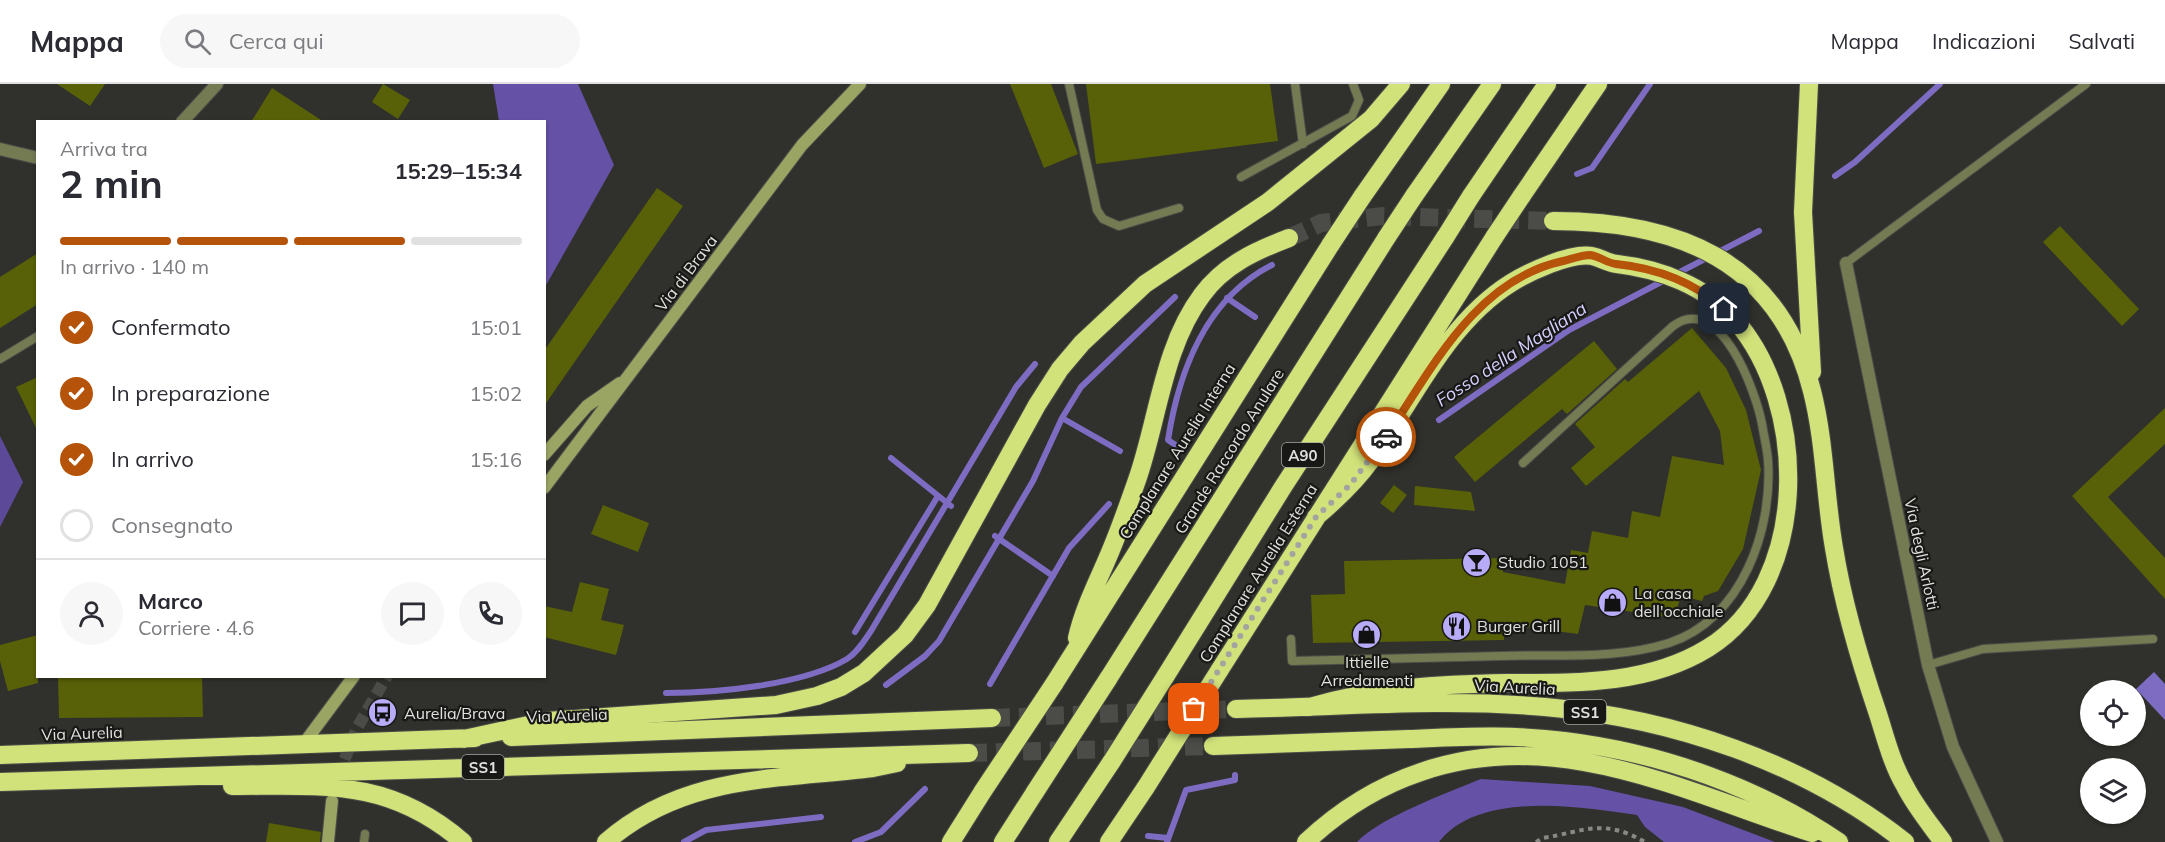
<!DOCTYPE html>
<html lang="it">
<meta charset="utf-8">
<style>
body{margin:0;font-family:Mulish,sans-serif;background:#f7f7f7;color:#2b2b33;height:100vh;display:flex;flex-direction:column;font-size:22px;white-space:nowrap}
*{box-sizing:border-box;margin:0}
p{font-size:20px;color:#7c7c81}
.icon{flex:none;width:33px;height:33px;fill:none;stroke:currentColor;stroke-width:2;stroke-linecap:round;stroke-linejoin:round}
.map{position:relative;flex:1;overflow:hidden}
.details{position:absolute;left:36px;top:36px;width:510px;height:558px;display:flex;flex-direction:column;background:#fff;border-radius:0px;box-shadow:0 2px 4px #0004}
.details>*{flex:none}
.tools{position:absolute;left:2080px;top:596px;display:grid;gap:12px}
.tools a{display:grid;place-items:center;width:66px;height:66px;border-radius:50%;background:#fff;box-shadow:0 2px 4px #0004;font-size:30px}
.pin{position:absolute;display:grid;place-items:center;width:51px;height:51px;color:#fff;margin:-26px;border-radius:12px;box-shadow:0 3px 9px #0006}
.courier{position:absolute;display:grid;place-items:center;width:60px;height:60px;margin:-30px;border:4px solid #b45309;border-radius:50%;background:#fff;color:#222;box-shadow:0 2px 8px #0007}
.overview em{font-style:normal;font-weight:700}
.overview div{display:flex;flex-direction:column-reverse}
.overview{display:flex;align-items:center;justify-content:space-between;height:102px;padding:0 24px}
h1{font-size:39px;font-weight:700;line-height:45px}
.bar{display:grid;grid-template-columns:repeat(4,1fr);gap:9px 6px;align-content:center;height:72px;padding:0 24px}
.bar i{height:8px;border-radius:4px;background:#e1e1e2}
.bar .on{background:#b45309}
.bar p{grid-column:span 4}
.line{display:flex;align-items:center;gap:15px;padding:0 24px;border-top:2px solid #e1e1e2}
.line div{flex:1}
.round{display:grid;place-items:center;flex:none;width:63px;height:63px;border-radius:32px;background:#f7f7f7}
ol{padding:0 24px;list-style:none}
li{display:flex;align-items:center;gap:18px;height:66px}
li p{margin-inline-start:auto}
li .icon{padding:6px;border-radius:50%;background:#b45309;color:#fff;stroke-width:4}
li:last-child{color:#7c7c81}
li i{width:33px;height:33px;border:3px solid #e1e1e2;border-radius:50%}
header{display:flex;align-items:center;gap:36px;box-sizing:border-box;height:84px;padding:0 30px;background:#fff;border-bottom:2px solid #e1e1e2}
header strong{font-size:28px}
nav{display:flex;gap:33px;margin-inline-start:auto;font-size:21px}
.search{width:420px;height:54px;background:#f7f7f7;display:flex;align-items:center;gap:15px;box-sizing:border-box;padding:0 21px;border-radius:33px;color:#7c7c81;font-size:22px}
.map>svg:first-child{display:block}
.green{fill:#5c4a99}
.forest{fill:#6551a5}
.water{fill:#7e6cc2}
.lines{fill:none;stroke-linecap:round;stroke-linejoin:round}
.stream{stroke:#7e6cc2;stroke-width:6}
.building{fill:#586107}
.secondary-tunnel{stroke:#4b4b47;stroke-width:12;stroke-dasharray:12 6;stroke-linecap:butt}
.highway-tunnel{stroke:#4b4b47;stroke-width:18;stroke-dasharray:18 9;stroke-linecap:butt}
.lane-casing{stroke:#4c4d48;stroke-width:10}
.street-casing{stroke:#4c4d48;stroke-width:14}
.secondary-casing{stroke:#4c4d48;stroke-width:14}
.highway-casing{stroke:#4c4d48;stroke-width:20}
.path{stroke:#888884;stroke-width:4;stroke-dasharray:4.5 4.5;stroke-linecap:butt}
.lane{stroke:#747b53;stroke-width:8}
.street{stroke:#747b53;stroke-width:12}
.secondary{stroke:#9aa463;stroke-width:12}
.highway{stroke:#d2e27a;stroke-width:18}
.highway-bridge-casing{stroke:#4c4d48;stroke-width:20;stroke-linecap:butt}
.highway-bridge{stroke:#d2e27a;stroke-width:18}
.done{stroke:#a3a3a0;stroke-width:6;stroke-dasharray:0 10.8}
.route{stroke:#b45309;stroke-width:8}
.labels{text-anchor:middle;dominant-baseline:central;stroke-width:4.5;stroke-linejoin:round;paint-order:stroke}
.shield{fill:#181916;stroke:#a5a5a2;stroke-width:1.5}
.shield-label{font-size:15px;font-weight:bold;fill:#e1e1de}
.street-label{font-size:16px;fill:#e1e1de;stroke:#181916}
.poi-label{font-size:16px;fill:#e1e1de;stroke:#181916;text-anchor:start}
.water-label{font-size:18px;font-style:italic;fill:#d6d0fe;stroke:#181916}
</style>
<header>
<strong>Mappa</strong>
<div class="search"><svg class="icon" aria-label="search" viewBox="0 0 24 24"><circle cx="10" cy="10" r="6"/><path d="M15 15l6 6"/></svg>Cerca qui</div>
<nav><a>Mappa</a><a>Indicazioni</a><a>Salvati</a></nav>
</header>
<div class="map">
<svg width="2165" height="758" viewBox="0 0 2165 758">
<rect width="100%" height="100%" fill="#30312c"/>
<path class="green" d="M0,352L23,398L0,443Z"/>
<path class="forest" d="M493,0H578L614,81L545,203L544,38L499,37Z
M1481,695L1590,702L1683,723L1775,758H1664L1645,743L1637,731C1581,723 1479,706 1439,758H1357C1379,734 1449,708 1481,695Z"/>
<path class="water" d="M2154,588L2165,600V636L2136,605Z"/>
<g class="lines">
<path class="stream" d="M1577,90L1592,84L1650,0
M1835,92L1855,78L1940,0
M1674,191L1759,147
M1227,214L1255,233
M1062,334L1120,367
M1439,336L1569,246L1665,196
M1177,362L1168,356C1179,286 1207,214 1272,181
M891,374L951,422
M995,452L1053,492
M855,548L938,412
M990,600L1069,464L1109,420
M886,601L925,572L939,557L1033,397L1062,334L1081,303L1175,213
M666,609C717,609 803,601 847,575C857,569 864,557 871,547L1016,303L1035,280
M1148,752L1168,754
M684,758L706,746L821,733
M855,758L881,748L925,705
M1167,758L1186,706L1235,696V691"/>
</g>
<path class="building" d="M57,0H105L90,22Z
M383,0L410,16L398,35L372,18Z
M1010,0H1051L1078,70L1044,84Z
M1086,0H1270L1278,57L1096,80Z
M272,4L324,38H251Z
M657,104L683,122L544,322V267Z
M2060,142L2139,225L2122,242L2043,158Z
M38,169V220L0,244V193Z
M1692,244L1726,284L1746,326L1761,386L1743,465L1718,507L1704,512L1702,517L1681,512L1674,534L1585,521L1578,550L1504,540V556L1313,559L1311,511L1345,510L1344,477L1502,474L1503,488L1565,500L1571,466L1588,469L1592,447L1628,454L1632,427L1660,433L1672,372L1724,381L1720,347L1699,307L1586,402L1571,384L1595,363L1575,340L1625,295L1628,298Z
M1594,257L1617,285L1567,330L1562,325L1475,398L1454,373Z
M38,293V348L16,303Z
M2165,324V360L2108,413L2165,474V515L2072,412Z
M1394,401L1407,411L1393,429L1380,419Z
M1415,402L1471,408L1475,427L1414,421Z
M603,421L649,439L638,468L591,450Z
M580,498L609,505L601,536L624,541L616,571L544,553V522L572,528Z
M38,551V599L8,607L0,577V561Z
M58,592H202L203,633L59,634Z
M269,739L321,748L320,758H266Z"/>
<g class="lines">
<path class="secondary-tunnel" d="M338,692L357,644L387,592"/>
<path class="highway-tunnel" d="M1289,154L1321,139L1383,132L1553,137
M992,634L1236,625
M969,669L1213,662"/>
<defs>
<path id="lane" d="M1069,0L1097,126L1103,135L1119,142L1179,124
M1295,0L1303,60
M1241,93L1352,32L1359,16L1353,0
M1846,179L2086,0
M0,275L38,252
M1291,555L1292,577C1362,575 1432,573 1501,572C1556,570 1616,576 1669,559C1742,535 1773,446 1768,376C1767,364 1764,352 1762,340C1756,308 1720,207 1673,242L1523,379
M1928,581L1983,565L2153,555
M364,758L365,750"/>
<path id="street" d="M182,38L217,0
M0,65L38,74
M1846,179L1928,581L1953,663L1997,758"/>
<path id="secondary" d="M544,371L587,322L620,299
M544,404L802,61L860,0
M302,662L354,592
M328,758L332,717"/>
<path id="highway" d="M1809,0L1803,128L1812,288
M1414,112L1492,0
M1471,112L1547,0
M1362,113L1441,0
M1521,113L1598,0
M1553,137C1677,137 1779,176 1812,307C1825,358 1825,413 1834,464C1843,520 1860,577 1878,630C1886,655 1892,680 1905,702C1915,722 1930,740 1943,758
M1077,554C1085,519 1102,490 1115,456C1123,436 1130,416 1137,396C1158,336 1163,263 1202,211C1224,181 1255,167 1289,154
M1219,587L1495,152
M1165,593L1283,403L1446,152
M1108,595L1387,153
M1054,600L1331,160
M1310,623C1374,604 1440,600 1507,599C1576,599 1648,601 1708,564C1811,500 1809,320 1735,236C1706,202 1660,185 1617,180C1608,179 1601,174 1592,172C1571,168 1529,188 1511,199C1447,239 1413,316 1371,376C1356,397 1336,416 1316,433
M1236,625C1339,623 1442,614 1545,623C1672,634 1804,678 1905,758
M511,653L992,634
M464,655L547,637L776,621L817,612L841,603L864,589L905,551L927,521L1037,321L1060,285L1082,259L1145,200L1268,118L1371,35L1401,0
M1213,662C1278,660 1344,657 1409,655C1460,653 1513,650 1564,657C1662,669 1758,703 1839,758
M0,671L475,654
M0,698L969,669
M232,702C324,702 389,694 463,758
M606,758C684,690 777,696 873,684L897,679
M951,758L983,707
M1003,758L1035,708
M1058,758L1112,677
M1109,758L1146,703
M1306,758C1339,727 1379,702 1421,688C1557,641 1685,708 1812,749"/>
</defs>
<use href="#lane" class="lane-casing"/>
<use href="#street" class="street-casing"/>
<use href="#secondary" class="secondary-casing"/>
<use href="#highway" class="highway-casing"/>
<path class="path" d="M1536,758L1543,754C1586,747 1603,734 1645,758"/>
<use href="#lane" class="lane"/>
<use href="#street" class="street"/>
<use href="#secondary" class="secondary"/>
<use href="#highway" class="highway"/>
<defs>
<path id="highway-bridge" d="M1446,152L1471,112
M1495,152L1521,113
M1387,153L1414,112
M1331,160L1362,113
M1112,677L1165,593
M1146,703L1219,587
M983,707L1054,600
M1035,708L1108,595"/>
</defs>
<use href="#highway-bridge" class="highway-bridge-casing"/>
<use href="#highway-bridge" class="highway-bridge"/>
</g>
<g class="lines">
<path class="done" d="M1194,625L1316,433L1350,401L1386,353"/>
<path class="route" d="M1386,353C1432,285 1475,196 1563,177C1571,175 1582,171 1590,171C1599,172 1607,179 1616,180C1655,184 1694,198 1724,225"/>
</g>
<defs>
<symbol id="bar-disc" viewBox="-11 -11 22 22"><circle r="9.5" fill="#b8abf7" stroke="#181916"/><path d="M-6-5H6L.8 .8V4.5H3.5V6h-7V4.5H-.8V.8Z" fill="#111"/></symbol>
<symbol id="shop-disc" viewBox="-11 -11 22 22"><circle r="9.5" fill="#b8abf7" stroke="#181916"/><path d="M-5-2.5h2.3a2.7 3.5 0 0 1 5.4 0H5L5.5 6h-11ZM-1.5-2.5h3a1.5 2.3 0 0 0-3 0Z" fill="#111"/></symbol>
<symbol id="restaurant-disc" viewBox="-11 -11 22 22"><circle r="9.5" fill="#b8abf7" stroke="#181916"/><path d="M-5-6h1v4h1v-4h1v4h1v-4h1v5L-1.5 .5V6h-2V.5L-5-1ZM5-6V6H3V1.5H1.5Q1.5-4 5-6Z" fill="#111"/></symbol>
<symbol id="bus-disc" viewBox="-11 -11 22 22"><circle r="9.5" fill="#b8abf7" stroke="#181916"/><path d="M-5-6H5V4H4V6H2V4H-2V6H-4V4H-5ZM-3.5-4V0h7V-4ZM-3.5 1.2v1.5H-2V1.2ZM2 1.2v1.5H3.5V1.2Z" fill="#111"/></symbol>
</defs>
<g fill-rule="evenodd">
<use href="#bar-disc" x="1460" y="462" width="33" height="33"/>
<use href="#shop-disc" x="1596" y="502" width="33" height="33"/>
<use href="#restaurant-disc" x="1440" y="526" width="33" height="33"/>
<use href="#shop-disc" x="1350" y="534" width="33" height="33"/>
<use href="#bus-disc" x="366" y="612" width="33" height="33"/>
</g>
<g class="labels">
<g class="shield">
<rect x="1282" y="359" width="42" height="24" rx="4.5"/>
<rect x="1564" y="616" width="42" height="24" rx="4.5"/>
<rect x="462" y="671" width="42" height="24" rx="4.5"/>
</g>
<g class="shield-label">
<text x="1303" y="371">A90</text>
<text x="1585" y="628">SS1</text>
<text x="483" y="683">SS1</text>
</g>
<g class="street-label">
<text transform="translate(686 189) rotate(-53)">Via di Brava</text>
<text transform="translate(1177 367) rotate(-58)">Complanare Aurelia Interna</text>
<text transform="translate(1229 367) rotate(-58)">Grande Raccordo Anulare</text>
<text transform="translate(1922 470) rotate(78)">Via degli Arlotti</text>
<text transform="translate(1258 489) rotate(-58)">Complanare Aurelia Esterna</text>
<text transform="translate(1515 603) rotate(3)">Via Aurelia</text>
<text transform="translate(567 631) rotate(-2)">Via Aurelia</text>
<text transform="translate(82 649) rotate(-2)">Via Aurelia</text>
</g>
<g class="poi-label">
<text x="1498" y="478">Studio 1051</text>
<text x="1634" y="509">La casa<tspan x="1634" dy="18">dell'occhiale</tspan></text>
<text x="1477" y="542">Burger Grill</text>
<text x="1367" y="578" text-anchor="middle">Ittielle<tspan x="1367" dy="18">Arredamenti</tspan></text>
<text x="404" y="629">Aurelia/Brava</text>
</g>
<g class="water-label">
<text transform="translate(1511 270) rotate(-33)">Fosso della Magliana</text>
</g>
</g>
</svg>
<div class="tools">
<a><svg class="icon" aria-label="locate" viewBox="0 0 24 24"><circle cx="12" cy="12" r="6"/><path d="M12 2v4M12 18v4M2 12h4M18 12h4"/></svg></a>
<a><svg class="icon" aria-label="layers" viewBox="0 0 24 24"><path d="M12 4l9 5-9 5-9-5zM3 14l9 5 9-5"/></svg></a>
</div>
<div class="pin" style="left:1194px;top:625px;background:#ea580c"><svg class="icon" aria-label="bag" viewBox="0 0 24 24"><path d="M5 8h14l-1 12H6zM9 8a3 3 0 0 1 6 0"/></svg></div>
<div class="pin" style="left:1724px;top:225px;background:#1f2937"><svg class="icon" aria-label="home" viewBox="0 0 24 24"><path d="M3 11l9-7 9 7M6 9v11h12V9"/></svg></div>
<div class="courier" style="left:1386px;top:353px"><svg class="icon" aria-label="car" viewBox="0 0 24 24"><path d="M5 17H2v-5l4-1 3-4h7l3 4 3 1v5h-3M9 17h6M6 11h13"/><circle cx="7" cy="17" r="2"/><circle cx="17" cy="17" r="2"/></svg></div>
<section class="details">
<div class="overview"><div><h1>2 min</h1><p>Arriva tra</p></div><em>15:29–15:34</em></div>
<div class="bar"><i class="on"></i><i class="on"></i><i class="on"></i><i></i><p>In arrivo · 140 m</p></div>
<ol>
<li><svg class="icon" aria-label="check" viewBox="0 0 24 24"><path d="M5 12l5 5 9-10"/></svg>Confermato<p>15:01</p></li>
<li><svg class="icon" aria-label="check" viewBox="0 0 24 24"><path d="M5 12l5 5 9-10"/></svg>In preparazione<p>15:02</p></li>
<li><svg class="icon" aria-label="check" viewBox="0 0 24 24"><path d="M5 12l5 5 9-10"/></svg>In arrivo<p>15:16</p></li>
<li><i></i>Consegnato</li>
</ol>
<div class="line" style="height:108px"><a class="round"><svg class="icon" aria-label="person" viewBox="0 0 24 24"><circle cx="12" cy="8" r="4"/><path d="M4 21q1-7 8-7t8 7"/></svg></a><div><b>Marco</b><p>Corriere · 4.6</p></div><a class="round"><svg class="icon" aria-label="chat" viewBox="0 0 24 24"><path d="M4 5h16v11H9l-5 4z"/></svg></a><a class="round"><svg class="icon" aria-label="phone" viewBox="0 0 24 24"><path d="M5 4h4l2 5-3 2q2 4 5 5l2-3 5 2v4C11 20 4 13 5 4z"/></svg></a></div>
</section>
</div>
